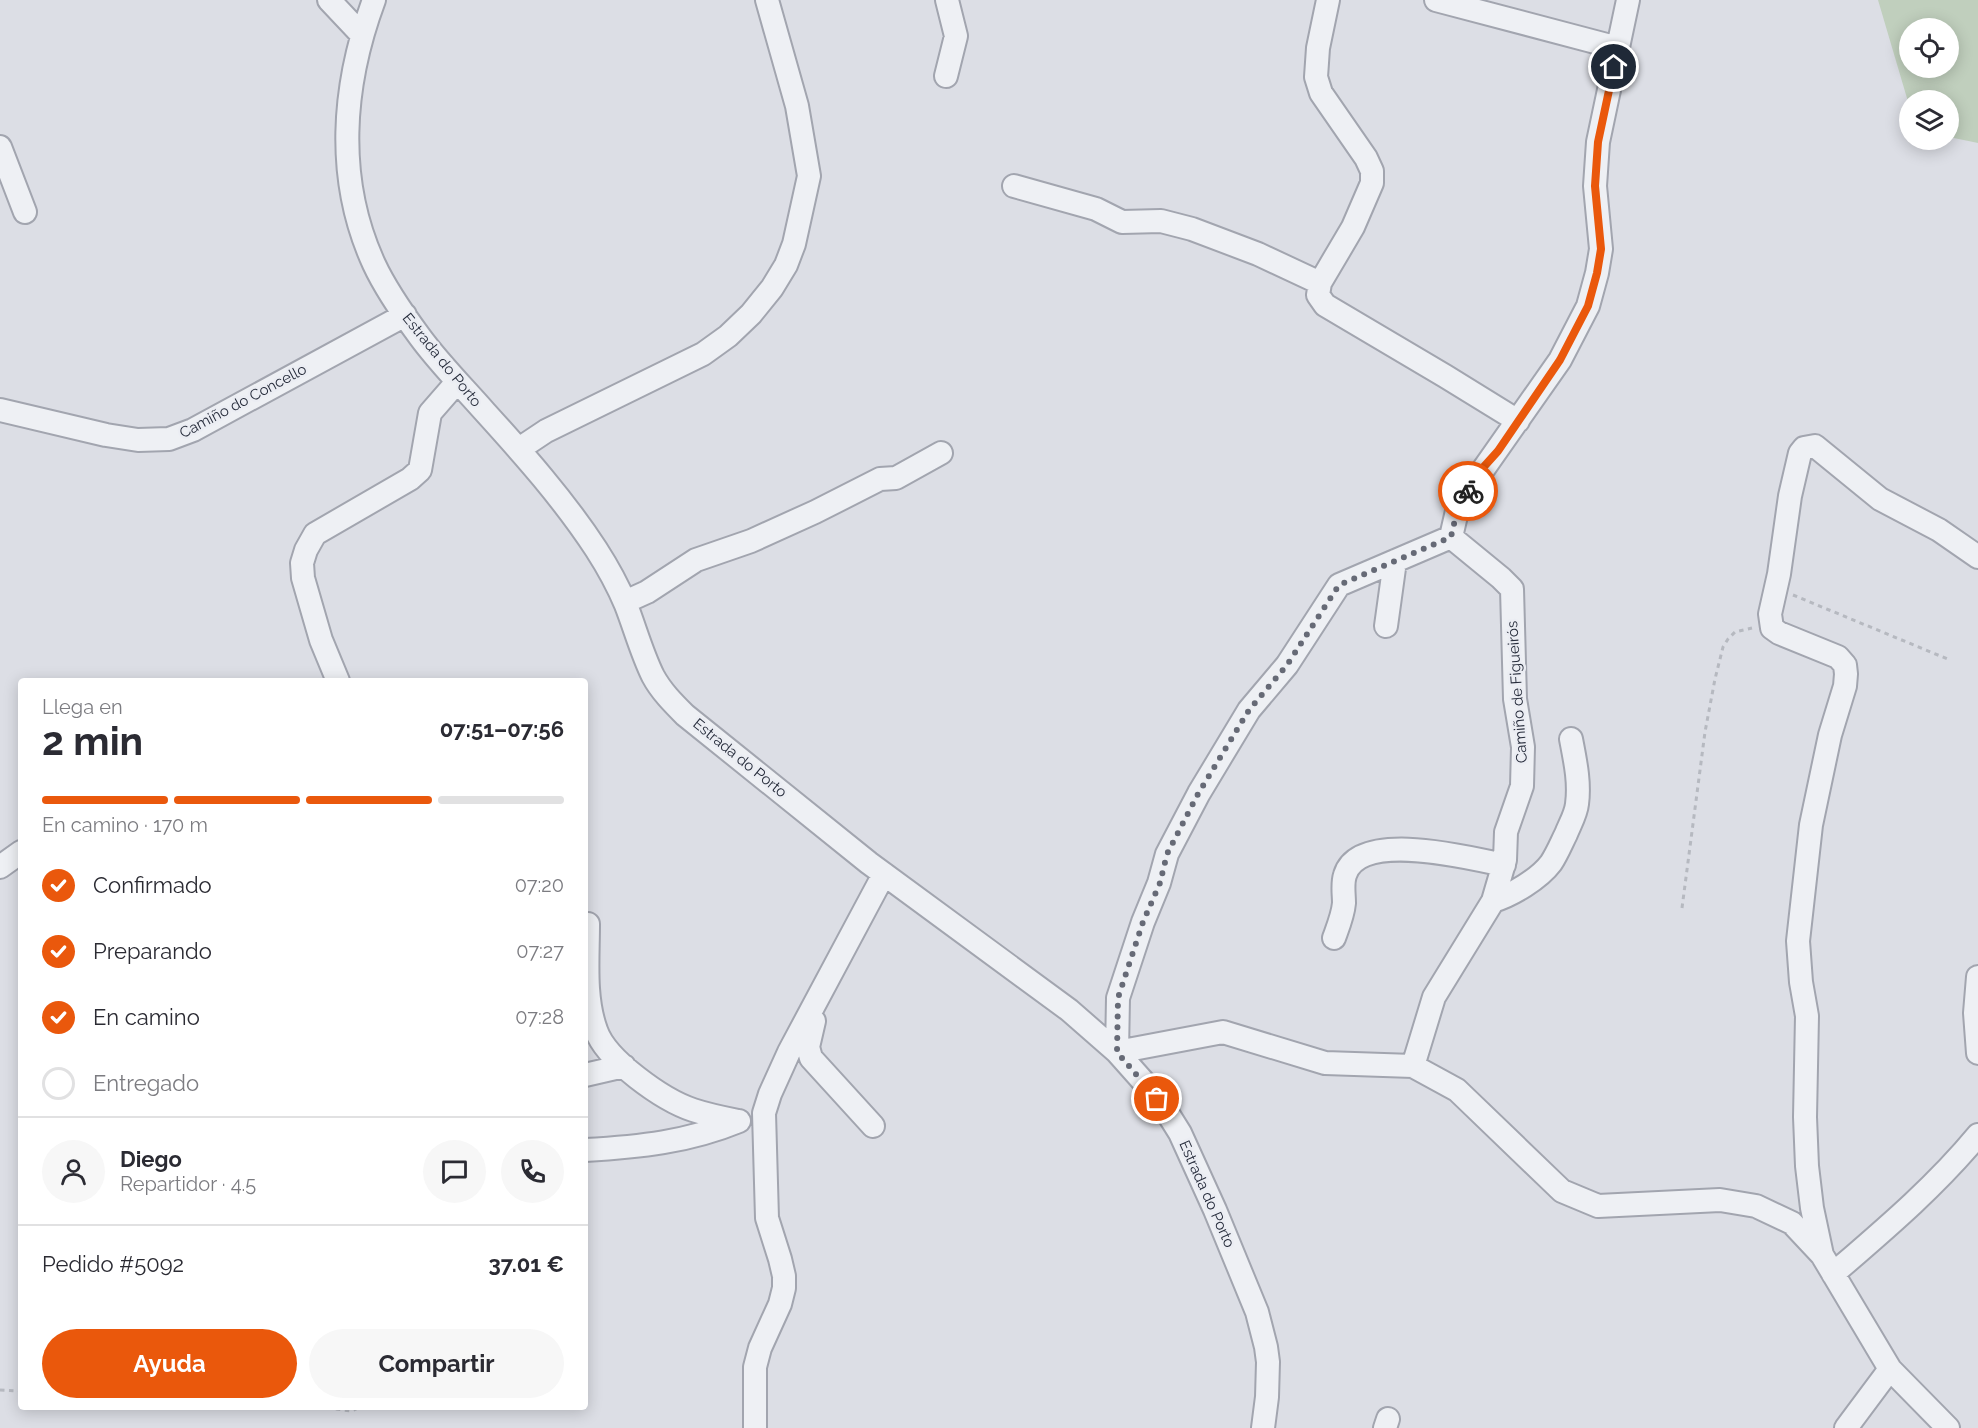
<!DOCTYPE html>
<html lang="es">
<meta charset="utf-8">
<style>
body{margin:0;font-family:Raleway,sans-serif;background:#f7f7f7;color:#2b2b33;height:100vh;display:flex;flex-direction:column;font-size:22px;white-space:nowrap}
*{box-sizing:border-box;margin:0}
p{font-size:20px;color:#7c7c81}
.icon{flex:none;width:33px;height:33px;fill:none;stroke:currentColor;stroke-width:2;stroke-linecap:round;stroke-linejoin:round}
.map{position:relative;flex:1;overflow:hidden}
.details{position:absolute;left:18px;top:678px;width:570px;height:732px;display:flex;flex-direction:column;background:#fff;border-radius:6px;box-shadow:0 3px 15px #0003}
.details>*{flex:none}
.tools{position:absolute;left:1899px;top:18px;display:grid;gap:12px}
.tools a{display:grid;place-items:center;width:60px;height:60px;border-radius:50%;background:#fff;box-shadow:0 3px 15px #0003;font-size:30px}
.pin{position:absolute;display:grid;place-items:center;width:51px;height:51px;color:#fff;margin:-26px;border:3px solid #fff;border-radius:50%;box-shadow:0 2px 6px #0007}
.courier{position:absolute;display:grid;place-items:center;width:60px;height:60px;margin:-30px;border:4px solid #ea580c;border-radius:50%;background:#fff;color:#222;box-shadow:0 2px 8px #0007}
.headline em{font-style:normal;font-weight:700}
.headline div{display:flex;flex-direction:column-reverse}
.headline{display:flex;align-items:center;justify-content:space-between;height:102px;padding:0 24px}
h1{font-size:39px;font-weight:700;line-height:45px}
.bar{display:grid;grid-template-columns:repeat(4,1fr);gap:9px 6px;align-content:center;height:72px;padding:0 24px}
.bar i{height:8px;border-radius:4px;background:#e1e1e2}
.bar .current{background:#ea580c}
.bar p{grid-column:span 4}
.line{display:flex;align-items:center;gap:15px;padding:0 24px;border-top:2px solid #e1e1e2}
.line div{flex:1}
.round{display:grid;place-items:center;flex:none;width:63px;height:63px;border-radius:32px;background:#f7f7f7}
ol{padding:0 24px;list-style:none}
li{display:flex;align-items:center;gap:18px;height:66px}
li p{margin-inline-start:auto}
li .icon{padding:6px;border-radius:50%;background:#ea580c;color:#fff;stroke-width:4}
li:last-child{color:#7c7c81}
li i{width:33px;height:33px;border:3px solid #e1e1e2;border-radius:50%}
.action{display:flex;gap:12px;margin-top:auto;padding:12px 24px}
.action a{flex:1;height:69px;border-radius:36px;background:#ea580c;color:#fff;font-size:24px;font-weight:700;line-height:69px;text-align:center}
.action a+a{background:#f7f7f7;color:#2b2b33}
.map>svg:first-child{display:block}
.green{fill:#c0cfbd;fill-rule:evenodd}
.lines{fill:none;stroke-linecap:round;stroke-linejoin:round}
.minor-casing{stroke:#a2a5af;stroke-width:26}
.path{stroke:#b6b9c0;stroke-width:3;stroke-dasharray:4.5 4.5;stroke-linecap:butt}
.minor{stroke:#eef0f4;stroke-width:22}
.done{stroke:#666a76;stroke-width:6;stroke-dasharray:0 10.8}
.route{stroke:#ea580c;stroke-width:8}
.labels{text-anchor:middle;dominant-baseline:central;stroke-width:5;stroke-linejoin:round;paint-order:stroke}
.street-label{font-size:15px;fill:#262c3b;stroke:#ebedf3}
</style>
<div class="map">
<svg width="1978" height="1428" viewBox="0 0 1978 1428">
<rect width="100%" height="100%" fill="#dcdee5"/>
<path class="green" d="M1878,0H1978V143L1949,137L1948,100H1910L1909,105ZM1910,28H1948V68H1910Z"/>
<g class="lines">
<defs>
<path id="minor" d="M329,0L362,35
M374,0C342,86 335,179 374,264C386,290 403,314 420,337C439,363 463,387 485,412C524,455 564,500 596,549C607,566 618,586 626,605C635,628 642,654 653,676C661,691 673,703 685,715L869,863L1069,1010L1117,1052L1149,1088L1165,1109L1180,1133L1215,1210L1257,1312L1266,1347L1268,1362L1267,1397L1263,1428
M1328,0L1318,48L1316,77L1321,93L1366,158L1372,171V183L1353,227L1320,283L1318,295L1325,305L1445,376L1518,421
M1436,0L1618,48
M946,76L956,36L947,0
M0,147L25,212
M1014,186L1096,209L1122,222L1161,221L1192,229L1258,254L1320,283
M0,410L106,435L138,440L169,439L193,430L405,315
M519,449L546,431L703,354L728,336L751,314L772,288L786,265L794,244L809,176L797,106L767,0
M1451,537L1339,585L1287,665L1249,710L1199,793L1167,854L1159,883L1143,922L1118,998L1117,1052L1223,1032L1325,1063L1413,1066L1457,1090L1562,1191L1598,1206L1720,1200L1756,1206L1792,1223L1822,1255L1890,1369L1948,1428
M1451,537L1457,511L1466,494L1560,360L1588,306L1597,273L1601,249L1595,186L1598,142L1628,0
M625,602L647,592L696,560L751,541L815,512L880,479L896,478L941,453
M1386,626L1395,561
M338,681L321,640L303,578L302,563L306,550L315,534L410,479L420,470L430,413L457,382
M0,867L21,852
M1493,901C1512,895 1539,879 1551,863C1557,854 1561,844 1566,834C1570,824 1576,814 1577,804C1580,782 1575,760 1571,739
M588,924C588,959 584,997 596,1030C606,1060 663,1100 693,1110C708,1115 723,1118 738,1121
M1334,938C1338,927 1343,915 1344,903C1344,894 1342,884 1345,875C1359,829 1470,858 1504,865
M1978,977L1975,1013L1978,1053
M814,1021L808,1047L811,1058L873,1126
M1413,1066L1434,997L1493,901L1505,860L1506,832L1522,786L1523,747L1515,699L1512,589L1501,578L1451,537
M585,1075L624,1066
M585,1150C639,1147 688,1142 739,1121
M1822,1255L1812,1208L1807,1166L1805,1117L1807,1016L1801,982L1798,941L1811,825L1830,735L1845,686L1846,674L1845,665L1838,657L1779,633L1772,628L1770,614L1779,574L1790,496L1800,453L1804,448L1815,446L1880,499L1939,530L1978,557
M1833,1274C1884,1230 1935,1187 1978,1135
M755,1428V1367L760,1348L780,1304L784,1288V1276L780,1259L767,1218L764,1113L770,1094L789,1052L884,874
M1385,1428L1388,1419
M1846,1428L1890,1369"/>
</defs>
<use href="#minor" class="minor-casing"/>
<path class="path" d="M1793,595L1950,660
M1682,908L1705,732L1715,679L1723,647L1728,639L1735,632L1752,628
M0,1390L21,1391
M318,1407L352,1411L360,1407"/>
<use href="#minor" class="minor"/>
</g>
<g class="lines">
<path class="done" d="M1157,1099L1117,1052L1118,998L1143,922L1160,883L1167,854L1198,794L1249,710L1287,665L1339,585L1451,537L1457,511L1468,491"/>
<path class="route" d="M1468,491L1480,471L1498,451L1560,360L1588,306L1597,273L1601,249L1595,186L1598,142L1614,67"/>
</g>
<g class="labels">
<g class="street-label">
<text transform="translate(442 360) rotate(51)">Estrada do Porto</text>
<text transform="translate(243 401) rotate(-28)">Camiño do Concello</text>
<text transform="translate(1517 692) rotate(-94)">Camiño de Figueirós</text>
<text transform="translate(740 758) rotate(39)">Estrada do Porto</text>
<text transform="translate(1207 1194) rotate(66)">Estrada do Porto</text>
</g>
</g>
</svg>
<div class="tools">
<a><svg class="icon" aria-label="locate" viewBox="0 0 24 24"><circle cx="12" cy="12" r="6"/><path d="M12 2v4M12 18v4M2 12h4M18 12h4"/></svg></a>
<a><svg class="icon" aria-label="layers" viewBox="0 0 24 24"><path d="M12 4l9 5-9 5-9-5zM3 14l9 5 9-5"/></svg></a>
</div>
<div class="pin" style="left:1157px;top:1099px;background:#ea580c"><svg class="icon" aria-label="bag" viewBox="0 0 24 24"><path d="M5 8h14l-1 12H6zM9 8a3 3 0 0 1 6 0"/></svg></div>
<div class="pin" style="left:1614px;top:67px;background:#1f2937"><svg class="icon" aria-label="home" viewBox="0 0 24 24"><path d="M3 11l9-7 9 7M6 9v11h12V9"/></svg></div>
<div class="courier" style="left:1468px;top:491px"><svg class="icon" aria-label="bike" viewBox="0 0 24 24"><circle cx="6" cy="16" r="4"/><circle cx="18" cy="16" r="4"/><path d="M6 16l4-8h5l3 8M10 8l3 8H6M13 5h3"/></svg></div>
<section class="details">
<div class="headline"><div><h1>2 min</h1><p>Llega en</p></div><em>07:51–07:56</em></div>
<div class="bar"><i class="current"></i><i class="current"></i><i class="current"></i><i></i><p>En camino · 170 m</p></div>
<ol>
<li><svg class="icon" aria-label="check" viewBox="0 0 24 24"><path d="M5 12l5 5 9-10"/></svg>Confirmado<p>07:20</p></li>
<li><svg class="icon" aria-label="check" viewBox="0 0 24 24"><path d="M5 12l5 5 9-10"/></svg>Preparando<p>07:27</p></li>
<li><svg class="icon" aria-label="check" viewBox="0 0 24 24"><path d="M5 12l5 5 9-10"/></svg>En camino<p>07:28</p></li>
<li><i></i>Entregado</li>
</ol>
<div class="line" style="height:108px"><a class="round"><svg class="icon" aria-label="person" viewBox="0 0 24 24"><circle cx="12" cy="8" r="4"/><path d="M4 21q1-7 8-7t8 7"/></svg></a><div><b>Diego</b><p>Repartidor · 4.5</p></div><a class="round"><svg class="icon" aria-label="chat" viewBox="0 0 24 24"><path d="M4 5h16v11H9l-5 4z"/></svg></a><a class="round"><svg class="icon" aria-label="phone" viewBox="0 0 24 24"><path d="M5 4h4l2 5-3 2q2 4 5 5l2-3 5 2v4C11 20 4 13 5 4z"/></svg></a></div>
<div class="line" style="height:78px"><div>Pedido #5092</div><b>37.01 €</b></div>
<div class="action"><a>Ayuda</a><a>Compartir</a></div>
</section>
</div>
